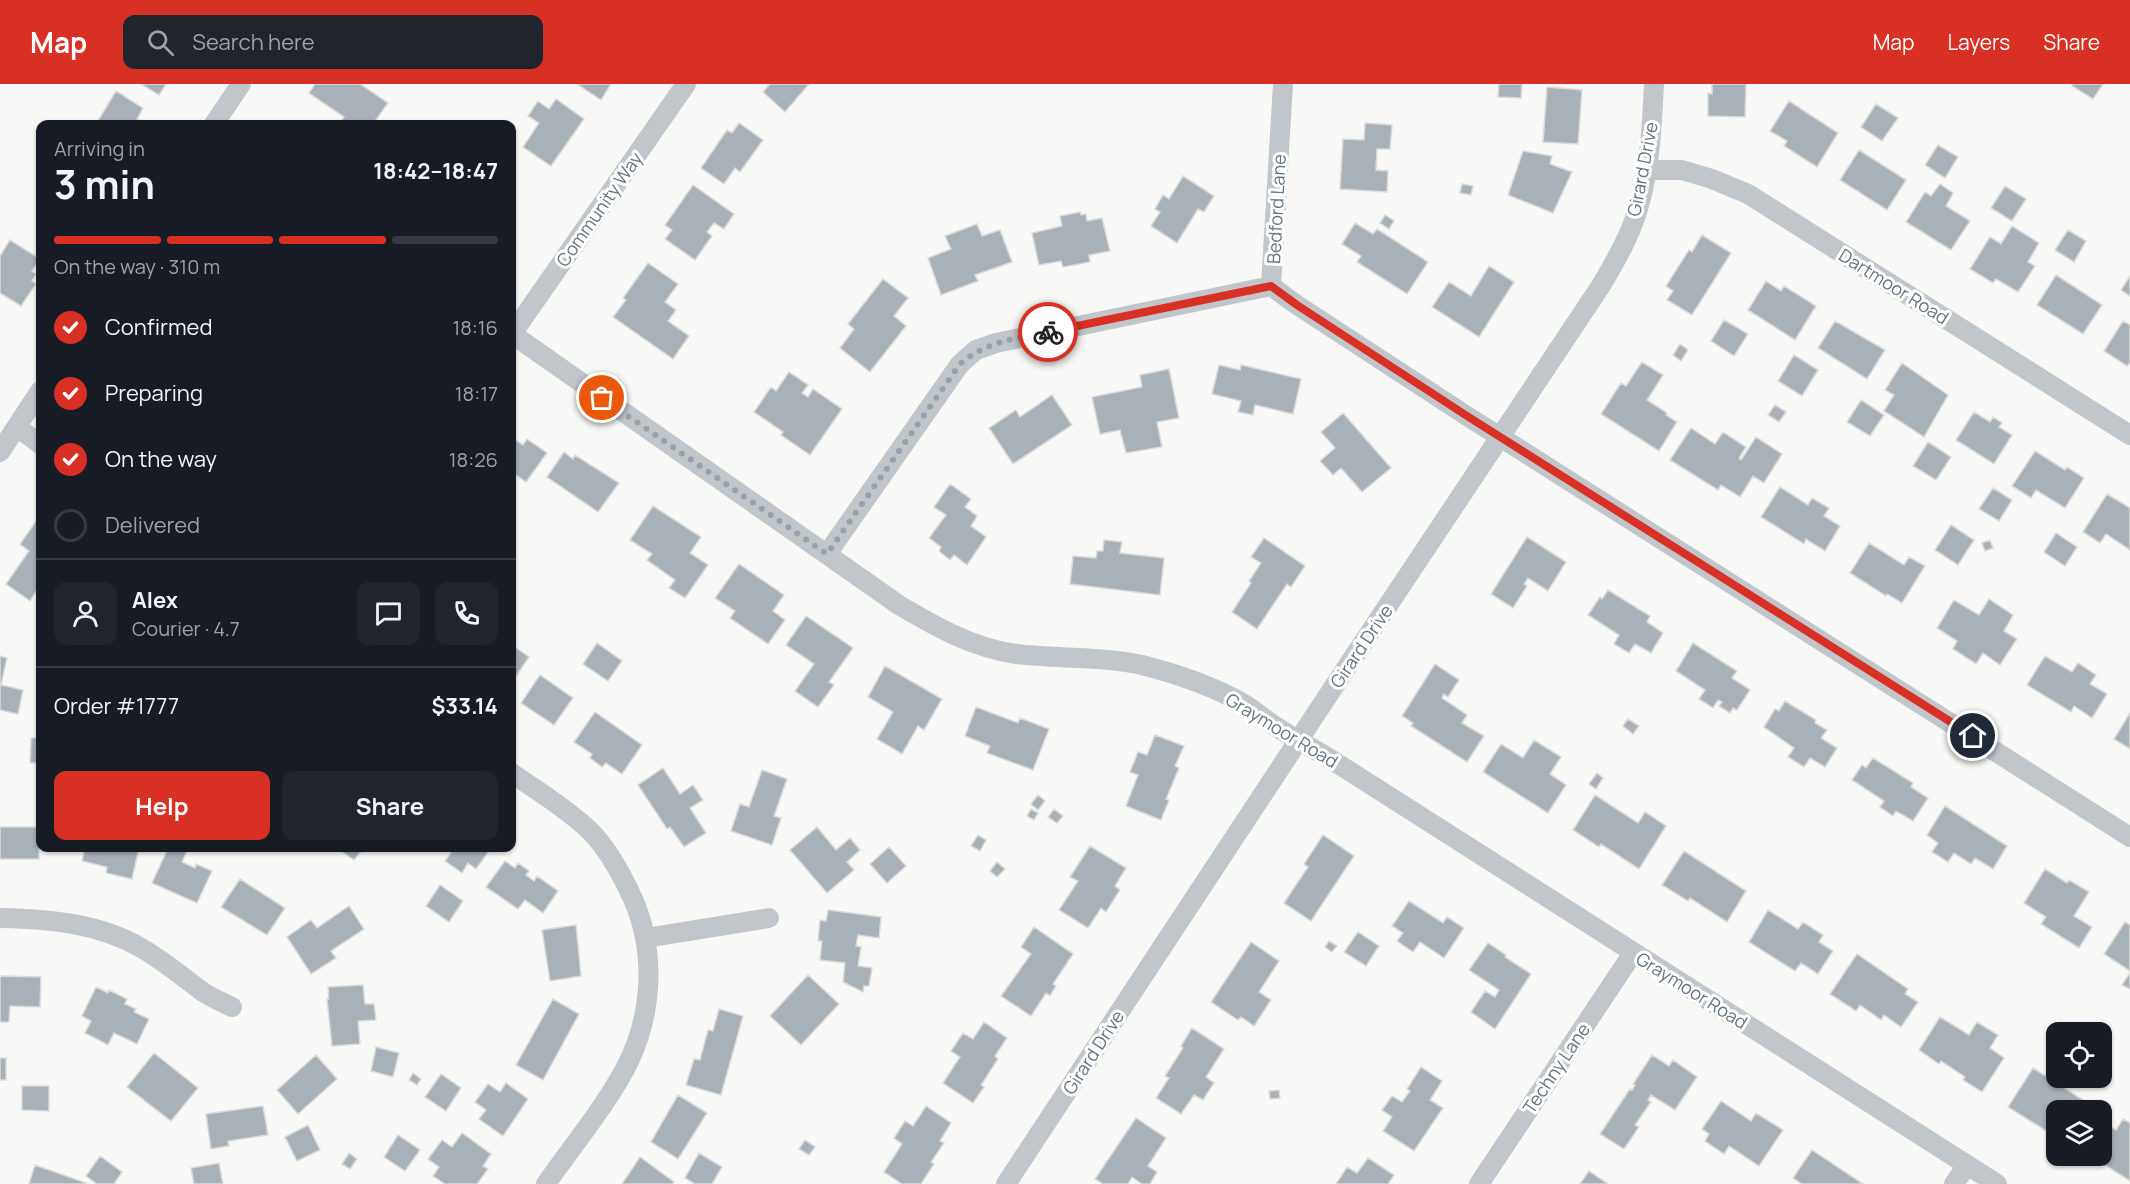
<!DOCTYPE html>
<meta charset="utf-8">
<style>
body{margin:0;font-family:Manrope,sans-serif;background:#20242c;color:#f1f3f6;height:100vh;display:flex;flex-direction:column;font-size:22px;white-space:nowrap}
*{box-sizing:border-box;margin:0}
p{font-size:20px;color:#9ea1a6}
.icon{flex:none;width:33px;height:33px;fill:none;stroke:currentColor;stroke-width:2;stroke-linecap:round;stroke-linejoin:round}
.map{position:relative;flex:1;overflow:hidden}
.details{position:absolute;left:36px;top:36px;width:480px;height:732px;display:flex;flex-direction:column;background:#171b24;border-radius:12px;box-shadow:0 2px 4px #0004}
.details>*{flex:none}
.fabs{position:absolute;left:2046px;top:938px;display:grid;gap:12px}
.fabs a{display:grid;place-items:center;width:66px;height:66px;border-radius:12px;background:#171b24;box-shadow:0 2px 4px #0004;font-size:30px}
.pin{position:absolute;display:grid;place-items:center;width:51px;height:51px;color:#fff;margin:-26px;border:3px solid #fff;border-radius:50%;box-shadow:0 2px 6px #0007}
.courier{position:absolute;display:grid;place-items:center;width:60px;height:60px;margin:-30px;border:4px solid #d93025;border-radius:50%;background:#fff;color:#222;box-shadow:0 2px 8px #0007}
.headline em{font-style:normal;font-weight:700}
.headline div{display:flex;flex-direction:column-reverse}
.headline{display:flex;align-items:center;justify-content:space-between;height:102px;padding:0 18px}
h1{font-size:39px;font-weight:700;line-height:45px}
.bar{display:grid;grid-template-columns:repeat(4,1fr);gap:9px 6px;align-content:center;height:72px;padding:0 18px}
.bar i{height:8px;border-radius:4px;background:#363941}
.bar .selected{background:#d93025}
.bar p{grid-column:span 4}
.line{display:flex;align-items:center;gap:15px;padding:0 18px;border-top:2px solid #363941}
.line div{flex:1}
.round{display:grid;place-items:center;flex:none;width:63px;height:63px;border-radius:12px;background:#20242c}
ol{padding:0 18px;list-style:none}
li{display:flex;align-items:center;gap:18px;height:66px}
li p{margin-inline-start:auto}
li .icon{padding:6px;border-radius:50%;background:#d93025;color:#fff;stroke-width:4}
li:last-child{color:#9ea1a6}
li i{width:33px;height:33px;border:3px solid #363941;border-radius:50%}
.button{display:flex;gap:12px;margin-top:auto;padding:12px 18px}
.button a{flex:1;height:69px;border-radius:12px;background:#d93025;color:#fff;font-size:24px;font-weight:700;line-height:69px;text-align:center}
.button a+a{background:#20242c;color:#f1f3f6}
header{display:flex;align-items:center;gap:36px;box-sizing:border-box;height:84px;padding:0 30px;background:#d93025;color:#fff}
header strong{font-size:28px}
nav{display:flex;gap:33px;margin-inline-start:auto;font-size:21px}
.search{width:420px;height:54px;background:#20242c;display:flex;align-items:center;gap:15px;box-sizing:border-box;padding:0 21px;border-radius:12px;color:#9ea1a6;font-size:22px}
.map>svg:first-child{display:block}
.building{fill:#a8b1b7;stroke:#dadad8;stroke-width:1.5}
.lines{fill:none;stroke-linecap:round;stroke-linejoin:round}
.minor{stroke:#c1c6ca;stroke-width:20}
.done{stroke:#97a3aa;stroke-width:6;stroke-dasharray:0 10.8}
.route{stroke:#d93025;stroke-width:8}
.labels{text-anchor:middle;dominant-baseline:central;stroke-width:6;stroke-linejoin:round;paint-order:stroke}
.street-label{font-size:18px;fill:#637581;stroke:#fff}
</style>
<header>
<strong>Map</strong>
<div class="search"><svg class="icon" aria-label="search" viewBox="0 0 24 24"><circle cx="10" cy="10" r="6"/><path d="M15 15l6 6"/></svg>Search here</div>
<nav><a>Map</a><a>Layers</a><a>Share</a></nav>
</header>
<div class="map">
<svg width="2130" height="1100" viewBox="0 0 2130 1100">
<rect width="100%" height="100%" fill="#f8f8f6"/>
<path class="building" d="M141,0H166L159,11Z
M315,0H360L388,19L373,40H339L344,33L309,9Z
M577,0H611L601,16Z
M770,0H809L785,28L763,8Z
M1499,0H1522L1521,14L1498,13Z
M1712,0H1746L1745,33L1708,32V9L1712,10Z
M2073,0H2103L2093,15L2072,2Z
M1547,3L1582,6L1578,60L1543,58Z
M116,7L143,24L137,35L142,38L140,40H96Z
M556,15L584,35L551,82L523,63L539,39L528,32L538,17L549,25Z
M1789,17L1838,49L1817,83L1784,62L1787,57L1770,47Z
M1876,20L1898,34L1882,57L1861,43Z
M739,39L763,56L740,88L735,84L724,100L701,84L727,46L732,49Z
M1365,39L1392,41L1390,65H1377L1376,86L1388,87L1387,108L1340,105L1343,55L1364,56Z
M1938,61L1958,73L1945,94L1925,81Z
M1859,66L1906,96L1887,126L1840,96Z
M1523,67L1552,72L1550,80L1572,88L1553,129L1508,111Z
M1183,92L1214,112L1204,128L1198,125L1177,159L1151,142L1160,128L1155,125L1163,111L1169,115Z
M1462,100L1473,102L1471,111L1460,109Z
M1940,100L1953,109L1946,122L1970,137L1951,166L1906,138L1925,108L1931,112Z
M693,101L734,130L724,145L714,139L707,148L712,152L695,176L665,155L672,146L665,141Z
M2005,102L2026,115L2012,137L1991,124Z
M1080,128L1081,131L1086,130L1087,137L1102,134L1110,167L1089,171L1090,178L1063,183L1061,177L1039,181L1032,149L1062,142L1060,132Z
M1385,131L1394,137L1389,145L1380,139Z
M1355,139L1373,150L1377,145L1428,178L1407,210L1357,178L1361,172L1342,160Z
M977,140L982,152L1000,146L1012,178L975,191L978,197L941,211L928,174L951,165L945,152Z
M2012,142L2039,159L2028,178L2035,182L2018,208L1996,195L1993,199L1970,185L1990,153L2001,160Z
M2068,146L2086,157L2074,178L2055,166Z
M1702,151L1731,169L1692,231L1667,216L1673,207L1666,202L1689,166L1692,168Z
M10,156L40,175L32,187L36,190L32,197L36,200L21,222L0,209V172Z
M648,179L678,200L665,218L676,226L668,237L689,252L673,275L613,233L626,216L623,214Z
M1489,182L1514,198L1479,253L1432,223L1449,198L1471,212Z
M2056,191L2102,221L2083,250L2037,221Z
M2130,192V212L2121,206Z
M883,195L908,214L894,232L906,242L870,288L840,264L854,245L848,240Z
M1766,197L1781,207L1784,202L1816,222L1795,256L1748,226Z
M1724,236L1748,250L1734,272L1711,257Z
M1835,237L1885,266L1867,295L1818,264Z
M2123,237L2130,241V279L2127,282L2104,267Z
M1680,260L1688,266L1681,277L1673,271Z
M1794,271L1818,286L1802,312L1778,297Z
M1642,278L1663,291L1647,316L1667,329L1666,331L1677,338L1659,367L1601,330L1621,299L1626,302Z
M1902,279L1948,311L1924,353L1884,327L1894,311L1885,306Z
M1219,281L1240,286L1241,281L1301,295L1293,330L1255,321L1253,331L1238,328L1241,317L1212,310Z
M1169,285L1179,334L1157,338L1162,363L1126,369L1120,346L1100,350L1092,313L1142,303L1140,291Z
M789,288L808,301L802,309L808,313L813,305L842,325L810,371L781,351L783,348L754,328L771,303L776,307Z
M1052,311L1072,341L1013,380L989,344L1016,326L1020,333Z
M1861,316L1884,331L1870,352L1847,338Z
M1775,321L1786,328L1779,338L1768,331Z
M1974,328L1990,338L1993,333L2002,339L1999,343L2012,351L1994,380L1956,356Z
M1343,329L1391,384L1362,408L1341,384L1333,391L1320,377L1335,364L1321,348Z
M1691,344L1715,360L1723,348L1746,363L1739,374L1741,376L1756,353L1782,370L1764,399L1753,392L1740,413L1721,401L1718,406L1670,376Z
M512,348L515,351L513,354L523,361L527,355L547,369L526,398L512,388Z
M1928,358L1951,373L1936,396L1913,382Z
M2035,367L2065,386L2067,383L2084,394L2065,424L2036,406L2031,414L2012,402Z
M564,368L573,375L575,371L619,399L598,428L547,393Z
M950,400L971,415L965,423L977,432L971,442L986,453L967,481L954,471L950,476L939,467L941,463L929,454L946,431L934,423Z
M1780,403L1808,421L1812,414L1829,424L1824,432L1840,442L1825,467L1806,455L1804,460L1761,433Z
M1993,404L2012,416L1999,437L1979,425Z
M2107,410L2130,424V466L2106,450L2100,459L2083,448Z
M653,422L701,453L690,469L708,481L685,514L669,504L675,496L647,476L652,470L630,456Z
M39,433L40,434V501L30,517L6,500L29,467L20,460Z
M1951,441L1974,456L1958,481L1935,466Z
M2056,449L2077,463L2065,482L2044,468Z
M1527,453L1566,478L1548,507L1528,494L1524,500L1527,502L1513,524L1491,510Z
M1264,454L1305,482L1291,503L1287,500L1257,545L1232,528L1251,499L1249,497L1261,479L1251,473Z
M1104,456L1122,458L1120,469L1164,474L1160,511L1070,500L1073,472L1096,474L1097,467H1103Z
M1990,456L1993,464L1985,467L1982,459Z
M1869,459L1904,481L1909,473L1925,482L1902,519L1887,510L1886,512L1850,489Z
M739,480L784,511L773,527L785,536L768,560L730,534L735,527L715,514Z
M1608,506L1650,532L1647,538L1663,549L1651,569L1635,560L1629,569L1614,560L1619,551L1588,531L1600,513L1602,515Z
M1989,515L2013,531L2004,547L2017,555L2000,581L1983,569L1976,580L1953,565L1957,557L1937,544L1954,516L1979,531Z
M806,532L853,564L829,598L834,601L818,623L795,607L814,580L786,561Z
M597,559L622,577L608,597L583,580Z
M1693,559L1737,587L1732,594L1750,606L1737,626L1733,624L1730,629L1719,622L1722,618L1718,616L1713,624L1699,615L1705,606L1676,587Z
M512,561L529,573L512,598Z
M0,572L7,574L1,601L23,606L18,630L0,626Z
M2045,572L2072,588L2078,579L2096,591L2090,600L2107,610L2092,634L2074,622L2071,628L2027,601Z
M1435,580L1459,596L1448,613L1444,610L1442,614L1467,631L1462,639L1484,652L1467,678L1411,642L1413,639L1402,632Z
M885,582L942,615L924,646L918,642L902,670L877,655L893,628L868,613Z
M540,591L573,614L554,641L521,619Z
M1785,617L1816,636L1815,639L1827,646L1821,654L1837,664L1825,683L1810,674L1804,683L1788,673L1794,664L1764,643L1775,625L1779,627Z
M976,623L1018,639L1020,634L1049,645L1033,686L987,669L990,662L965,652Z
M595,628L642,661L622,690L606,679L602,683L590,674L592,670L574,658Z
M2130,629V665L2114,655Z
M1628,635L1639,642L1633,650L1623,642Z
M1155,651L1184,662L1175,682L1179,684L1166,715L1169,716L1161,736L1126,722L1138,691L1130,688L1138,668L1147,671Z
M31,654H40V679H30Z
M1534,656L1561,673L1550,690L1566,701L1548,729L1483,688L1501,660L1523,674Z
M1873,674L1913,699L1911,703L1928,714L1913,737L1896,727L1893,732L1880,723L1884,717L1852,696L1862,681L1866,684Z
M663,684L680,710L693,701L703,716L690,724L706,749L684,763L670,743L667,745L638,701Z
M762,686L787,695L774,732L781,734L772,761L731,747L740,720L749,723Z
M1597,689L1603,694L1596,705L1589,700Z
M1038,711L1045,717L1038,726L1031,720Z
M1595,711L1638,739L1645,728L1666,742L1639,785L1601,760L1599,763L1573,746Z
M1945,722L2007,762L1993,785L1975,774L1971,780L1954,769L1948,778L1932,768L1938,759L1927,751Z
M1031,725L1038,729L1034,736L1027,732Z
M1054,725L1063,732L1057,739L1048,733Z
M0,743H39V775H0Z
M817,743L836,766L850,754L860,766L847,778L854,786L827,809L790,766Z
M978,751L986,756L980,767L971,762Z
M1323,751L1354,772L1311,837L1284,819L1308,783L1304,780Z
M1090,762L1126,784L1115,802L1120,806L1106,828L1101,824L1088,844L1059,826L1078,797L1070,793Z
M889,763L906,782L887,799L870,780Z
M85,764H139L132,795L106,789L107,783L82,777Z
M168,764H188L182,778L195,784L196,780L212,787L197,819L152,799Z
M337,764H364L354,776Z
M447,764H491L476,785L468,779L462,789L445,777L452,767Z
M1684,767L1746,807L1727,838L1690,814L1688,817L1662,801Z
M505,777L515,784L518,779L529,787L526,791L534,797L537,792L558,807L543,829L525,816L518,825L486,803Z
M997,778L1005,785L997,793L990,787Z
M2045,785L2067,799L2069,796L2089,808L2074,832L2092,843L2079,864L2041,840L2046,833L2024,819Z
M240,795L285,824L267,851L221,823Z
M440,801L463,817L449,838L426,822Z
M1409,817L1443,839L1447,833L1464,844L1444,874L1420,858L1413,868L1397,857L1403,849L1392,842Z
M349,822L364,845L331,867L336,874L311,890L287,853L311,836L317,844Z
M828,826L881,833L879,854L858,851L856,862L861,863L858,882L872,884L869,902H864L863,908L843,898L845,879L820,876L822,857H818L820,836L826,837Z
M1768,826L1798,845L1803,838L1823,851L1819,858L1833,867L1818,890L1801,879L1795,887L1749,858Z
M2125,838L2130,841V887L2104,870Z
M576,841L581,892L550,897L542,846Z
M1034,843L1073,870L1053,900L1056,902L1050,912L1046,909L1031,932L1001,912L1031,870L1021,863Z
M1358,848L1379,862L1366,882L1344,868Z
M1329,857L1337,862L1332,868L1325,863Z
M1251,858L1279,877L1259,908L1271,916L1254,942L1241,933L1238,936L1211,918Z
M1488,859L1506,871L1505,873L1531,890L1495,945L1471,928L1485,907L1495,913L1499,906L1469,886Z
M1857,870L1908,905L1905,910L1918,918L1901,943L1884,931L1881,936L1860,921L1856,927L1830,910Z
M2130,889V905L2122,901Z
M808,891L839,920L801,961L770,932Z
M0,892L41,893L40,923L10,922L9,938H0Z
M363,901L365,920H374L376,936L358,937L360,960L332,962L327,915H329L328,903Z
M96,903L108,909L109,906L127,915L125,920L136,925L134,928L149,935L137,960L114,949L108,961L85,949L91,937L82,932Z
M553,915L579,930L543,996L516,981Z
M719,925L743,932L721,1011L686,1001L694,975L700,976L708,946L713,947Z
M1940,933L1969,951L1977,938L1998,951L1990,964L2004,974L1982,1008L1963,996L1965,993L1941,977L1939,980L1919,966Z
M984,938L1007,954L995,972L998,975L981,1001L984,1003L973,1019L943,999L960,973L951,967L963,949L973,955Z
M1192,944L1224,965L1206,993L1214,999L1203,1016L1194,1011L1181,1030L1156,1014L1169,994L1165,992L1183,964L1181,962Z
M376,963L399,969L393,993L371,987Z
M154,969L198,1004L171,1037L127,1003Z
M316,971L337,995L298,1030L277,1006Z
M1652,971L1669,982L1673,976L1697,993L1675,1026L1651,1011L1648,1016L1651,1018L1635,1041L1639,1043L1624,1065L1600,1050L1630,1005L1632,1006L1635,1001L1633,1000Z
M0,974H6V996H0Z
M1421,983L1442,997L1430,1016L1443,1024L1414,1067L1383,1047L1392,1033L1382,1026L1392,1012L1402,1018L1410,1007L1407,1005Z
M2033,984L2097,1025L2096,1026H2056V1053L2008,1023Z
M413,989L421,995L417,1001L409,996Z
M441,990L461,1004L446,1027L425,1013Z
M506,999L528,1015L503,1052L479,1035L486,1026L475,1018L488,1000L500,1008Z
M22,1002H49V1027L22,1026Z
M1279,1006L1280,1014L1270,1015L1269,1007Z
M678,1011L707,1029L678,1075L651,1058Z
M1721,1017L1751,1037L1756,1029L1783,1046L1759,1082L1729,1062L1724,1070L1705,1057L1709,1050L1702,1045Z
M263,1022L268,1051L228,1057L229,1062L211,1065L206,1030Z
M926,1022L951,1039L940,1057L944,1059L931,1078L934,1080L921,1100H902L884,1088L902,1060L894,1054L905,1037L913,1042Z
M1136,1034L1166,1054L1148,1082L1157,1088L1150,1100H1142L1132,1093L1128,1100H1103L1095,1095Z
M2123,1035L2130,1039V1097L2091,1072L2102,1071V1056L2110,1042L2116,1046Z
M308,1041L320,1066L297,1077L285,1053Z
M462,1049L491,1070L483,1082L488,1085L477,1100H445L433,1092L439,1083L428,1075L442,1056L452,1063Z
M398,1051L420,1066L405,1087L384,1073Z
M805,1056L815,1063L809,1071L799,1065Z
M1812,1066L1863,1100H1802L1793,1094Z
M349,1069L357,1075L350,1085L342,1080Z
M699,1069L722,1083L712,1100H695L685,1094Z
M100,1072L122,1088L114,1100H97L86,1092Z
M640,1073L674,1098L672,1100H622Z
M1368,1074L1394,1091L1388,1100H1336L1347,1083L1357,1089Z
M219,1079L223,1100H194L191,1084Z
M35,1081L86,1099L85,1100H29Z
M1589,1087L1608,1100H1580Z"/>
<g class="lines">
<path class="minor" d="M1283,0L1271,202L1297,221L1467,332L2130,753
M214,40L241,0
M1646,86H1682L1712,95L1748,110L2130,351
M512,250L899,521C936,543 973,564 1016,570C1058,575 1101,572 1142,581C1177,590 1213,602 1244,620C1256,627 1266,637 1278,644C1295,655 1314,665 1332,676L1997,1100
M512,250L686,0
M17,343L40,360
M0,368L40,307
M827,470L960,280L976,266L996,259L1271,202
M512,689C537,707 566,724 589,746C608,764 622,791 633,815C655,865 653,925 630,975C610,1017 573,1061 546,1100
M0,834C49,835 100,839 143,865C165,878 183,893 203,908C212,914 222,918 232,923
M646,854L769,834
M1006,1100L1327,613L1602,200C1616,176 1630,152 1638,125C1650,85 1652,41 1654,0
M1479,1100L1633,869
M1954,1100L1967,1081"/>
</g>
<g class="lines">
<path class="done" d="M602,314L827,470L960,280C989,256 1012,256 1048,248"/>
<path class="route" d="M1048,248L1271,202L1297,221L1467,332L1973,652"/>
</g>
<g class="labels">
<g class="street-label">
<text transform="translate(1642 85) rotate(-79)">Girard Drive</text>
<text transform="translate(599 125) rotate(-55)">Community Way</text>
<text transform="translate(1276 125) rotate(-87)">Bedford Lane</text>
<text transform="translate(1894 202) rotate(32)">Dartmoor Road</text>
<text transform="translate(1361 562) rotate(-56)">Girard Drive</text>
<text transform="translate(1282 646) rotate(31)">Graymoor Road</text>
<text transform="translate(1692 906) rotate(32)">Graymoor Road</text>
<text transform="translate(1093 968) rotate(-57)">Girard Drive</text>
<text transform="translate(1556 984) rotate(-56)">Techny Lane</text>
</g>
</g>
</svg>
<div class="fabs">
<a><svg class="icon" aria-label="locate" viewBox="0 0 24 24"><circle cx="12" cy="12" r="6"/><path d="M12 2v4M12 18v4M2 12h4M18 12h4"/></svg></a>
<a><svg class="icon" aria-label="layers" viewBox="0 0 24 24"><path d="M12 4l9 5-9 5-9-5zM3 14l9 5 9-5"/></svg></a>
</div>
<div class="pin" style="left:602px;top:314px;background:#ea580c"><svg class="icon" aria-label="bag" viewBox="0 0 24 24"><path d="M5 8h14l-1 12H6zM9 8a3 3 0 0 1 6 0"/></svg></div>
<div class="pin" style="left:1973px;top:652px;background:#1f2937"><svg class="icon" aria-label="home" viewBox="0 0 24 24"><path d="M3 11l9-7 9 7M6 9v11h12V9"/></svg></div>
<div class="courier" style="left:1048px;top:248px"><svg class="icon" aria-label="bike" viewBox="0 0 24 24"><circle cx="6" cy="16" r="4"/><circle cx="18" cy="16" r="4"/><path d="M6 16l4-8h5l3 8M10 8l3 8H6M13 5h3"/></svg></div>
<section class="details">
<div class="headline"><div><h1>3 min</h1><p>Arriving in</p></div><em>18:42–18:47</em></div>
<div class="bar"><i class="selected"></i><i class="selected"></i><i class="selected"></i><i></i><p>On the way · 310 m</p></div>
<ol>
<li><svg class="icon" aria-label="check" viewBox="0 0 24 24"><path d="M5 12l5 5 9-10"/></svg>Confirmed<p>18:16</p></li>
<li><svg class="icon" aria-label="check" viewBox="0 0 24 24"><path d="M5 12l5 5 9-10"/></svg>Preparing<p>18:17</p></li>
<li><svg class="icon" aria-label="check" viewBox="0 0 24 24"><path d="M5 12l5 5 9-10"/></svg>On the way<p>18:26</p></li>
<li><i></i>Delivered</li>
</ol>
<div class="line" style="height:108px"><a class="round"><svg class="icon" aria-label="person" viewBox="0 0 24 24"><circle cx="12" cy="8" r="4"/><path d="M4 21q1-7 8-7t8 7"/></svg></a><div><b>Alex</b><p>Courier · 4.7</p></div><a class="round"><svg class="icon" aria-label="chat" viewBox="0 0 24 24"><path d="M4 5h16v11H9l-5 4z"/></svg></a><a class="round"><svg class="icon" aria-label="phone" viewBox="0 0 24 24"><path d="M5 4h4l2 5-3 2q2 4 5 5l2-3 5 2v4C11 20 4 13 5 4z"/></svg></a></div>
<div class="line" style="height:78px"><div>Order #1777</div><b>$33.14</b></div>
<div class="button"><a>Help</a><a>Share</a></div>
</section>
</div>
